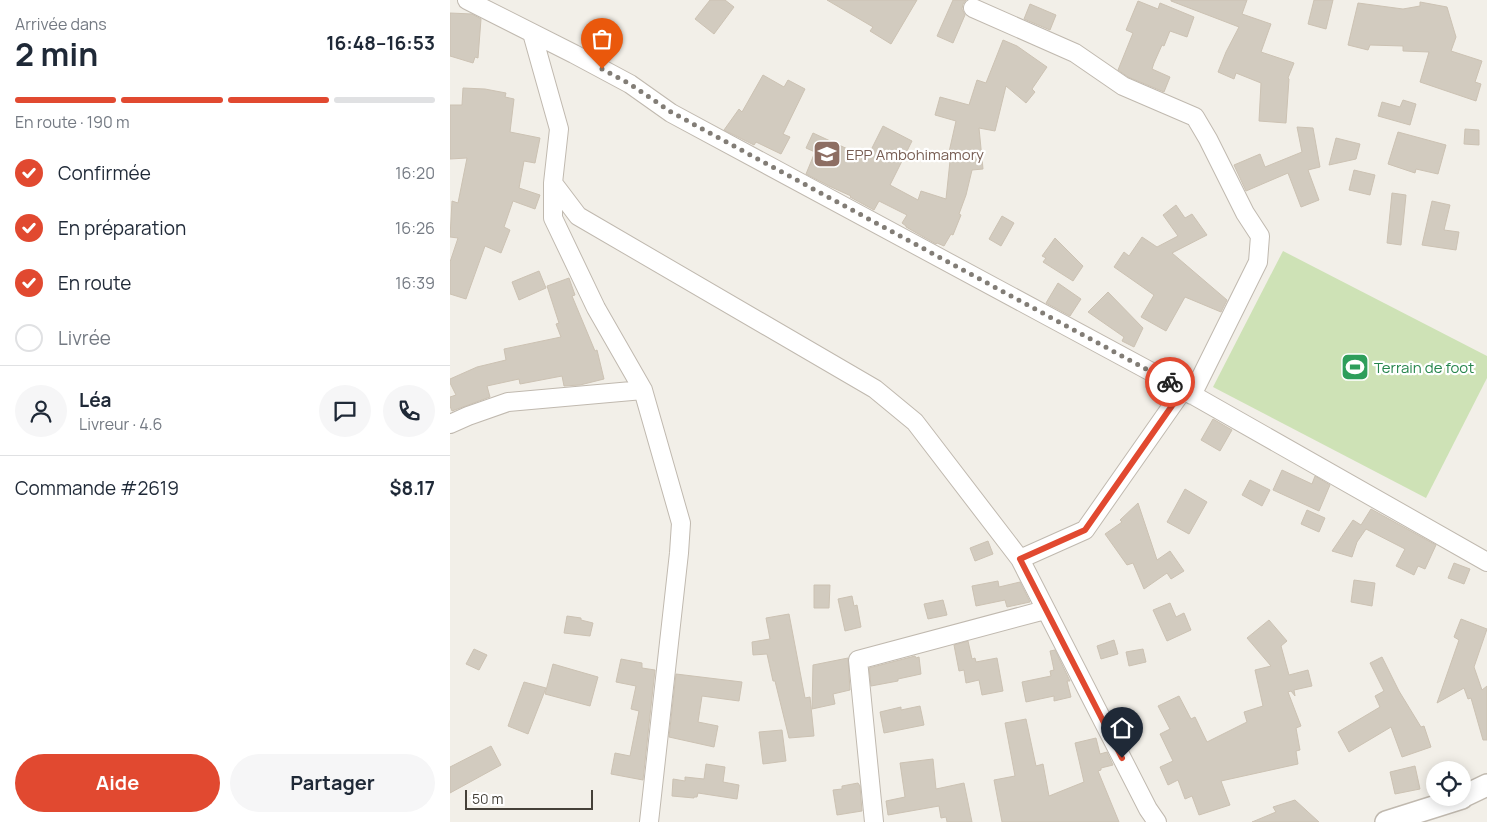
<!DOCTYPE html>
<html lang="fr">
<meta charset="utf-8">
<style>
body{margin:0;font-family:Manrope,sans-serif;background:#f6f6f7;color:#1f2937;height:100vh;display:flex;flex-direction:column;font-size:19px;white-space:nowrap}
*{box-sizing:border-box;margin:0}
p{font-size:16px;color:#747a83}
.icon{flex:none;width:28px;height:28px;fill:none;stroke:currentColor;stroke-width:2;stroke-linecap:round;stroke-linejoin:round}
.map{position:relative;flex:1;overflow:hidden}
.drawer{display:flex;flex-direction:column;background:#fff;width:450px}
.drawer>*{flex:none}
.buttons{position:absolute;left:976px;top:761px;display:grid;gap:10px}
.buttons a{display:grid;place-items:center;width:45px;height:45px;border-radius:50%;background:#fff;box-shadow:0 2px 12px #0003;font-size:25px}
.scale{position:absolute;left:15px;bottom:12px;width:128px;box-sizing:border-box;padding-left:5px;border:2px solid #454038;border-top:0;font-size:14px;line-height:18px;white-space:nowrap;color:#454038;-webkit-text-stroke:4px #fff;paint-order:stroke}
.pin{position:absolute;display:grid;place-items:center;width:42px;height:42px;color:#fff;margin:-51px -21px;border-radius:50% 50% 50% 0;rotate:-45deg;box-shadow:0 0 5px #0007}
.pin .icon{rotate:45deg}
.courier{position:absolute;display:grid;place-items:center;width:50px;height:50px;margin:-25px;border:4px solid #e14930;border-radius:50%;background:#fff;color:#222;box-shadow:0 1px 6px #0007}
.overview em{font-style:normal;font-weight:700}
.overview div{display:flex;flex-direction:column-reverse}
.overview{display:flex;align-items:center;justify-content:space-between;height:85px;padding:0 15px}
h1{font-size:32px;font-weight:700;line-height:38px}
.bar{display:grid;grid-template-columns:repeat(4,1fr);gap:8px 5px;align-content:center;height:60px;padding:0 15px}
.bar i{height:6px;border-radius:4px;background:#e0e1e3}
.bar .on{background:#e14930}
.bar p{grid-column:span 4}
.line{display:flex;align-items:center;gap:12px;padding:0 15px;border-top:1px solid #e0e1e3}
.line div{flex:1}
.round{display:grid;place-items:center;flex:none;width:52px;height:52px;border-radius:26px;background:#f6f6f7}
ol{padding:0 15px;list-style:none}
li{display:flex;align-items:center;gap:15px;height:55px}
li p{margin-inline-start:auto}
li .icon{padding:5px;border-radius:50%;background:#e14930;color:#fff;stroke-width:4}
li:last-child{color:#747a83}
li i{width:28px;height:28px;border:2px solid #e0e1e3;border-radius:50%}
.button{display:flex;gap:10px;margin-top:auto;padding:10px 15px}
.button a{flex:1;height:58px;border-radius:30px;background:#e14930;color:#fff;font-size:20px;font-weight:700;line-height:58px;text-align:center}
.button a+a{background:#f6f6f7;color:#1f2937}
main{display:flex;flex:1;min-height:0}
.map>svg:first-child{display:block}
.pitch{fill:#cee2b6}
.building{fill:#d2cbbf;stroke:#ccc2b3}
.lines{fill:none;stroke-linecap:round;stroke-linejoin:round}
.minor-casing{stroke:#c0b9af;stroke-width:20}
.tertiary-casing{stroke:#c0b9af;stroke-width:24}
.minor{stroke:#fff;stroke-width:18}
.tertiary{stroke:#fff;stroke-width:21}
.done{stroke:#827d76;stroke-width:5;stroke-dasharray:0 9}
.route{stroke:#e14930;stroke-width:6}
.labels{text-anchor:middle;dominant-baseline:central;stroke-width:4.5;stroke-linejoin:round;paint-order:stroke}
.education-label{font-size:15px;fill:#785e54;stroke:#fff;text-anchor:start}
.leisure-label{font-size:15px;fill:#27864d;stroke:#fff;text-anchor:start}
</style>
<main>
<section class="drawer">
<div class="overview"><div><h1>2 min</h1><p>Arrivée dans</p></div><em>16:48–16:53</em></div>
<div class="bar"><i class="on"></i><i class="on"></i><i class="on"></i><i></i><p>En route · 190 m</p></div>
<ol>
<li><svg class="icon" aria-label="check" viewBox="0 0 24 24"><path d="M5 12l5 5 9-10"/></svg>Confirmée<p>16:20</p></li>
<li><svg class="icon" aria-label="check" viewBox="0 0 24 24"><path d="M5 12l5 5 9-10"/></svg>En préparation<p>16:26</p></li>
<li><svg class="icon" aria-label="check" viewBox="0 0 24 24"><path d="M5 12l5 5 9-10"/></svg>En route<p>16:39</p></li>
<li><i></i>Livrée</li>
</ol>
<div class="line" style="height:90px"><a class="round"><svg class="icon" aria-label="person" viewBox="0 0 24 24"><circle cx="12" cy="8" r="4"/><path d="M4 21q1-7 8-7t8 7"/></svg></a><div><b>Léa</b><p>Livreur · 4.6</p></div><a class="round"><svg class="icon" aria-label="chat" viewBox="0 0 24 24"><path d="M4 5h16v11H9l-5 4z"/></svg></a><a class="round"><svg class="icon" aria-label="phone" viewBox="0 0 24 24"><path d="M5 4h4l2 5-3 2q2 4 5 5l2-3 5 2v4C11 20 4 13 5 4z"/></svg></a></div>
<div class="line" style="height:65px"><div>Commande #2619</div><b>$8.17</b></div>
<div class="button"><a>Aide</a><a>Partager</a></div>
</section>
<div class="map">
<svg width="1037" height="822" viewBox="0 0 1037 822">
<rect width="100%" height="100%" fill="#f2efe8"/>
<path class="pitch" d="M833,251L1037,356V378L976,498L763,387Z"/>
<path class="building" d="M260,0H275L284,7L264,34L245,19Z
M377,0H467L441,44L420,31L423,27Z
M503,0H516L513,4L512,9L515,15L503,43L487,36Z
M721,0H797L792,14L821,24L811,52L844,63L838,78L839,79L836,123L809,121L811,83L786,73L784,79L768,72L776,52L789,27L721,1Z
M864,0H883L876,29L858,24Z
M688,1L708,9L710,3L744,17L737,37L720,31L714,46L712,45L704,63L702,69L720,77L714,92L678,77L668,70L683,33L676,30Z
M970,2L997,7L1006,37L1001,51L1032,61L1025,82L1031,84L1026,101L970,82L979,52L953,51V46L920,45L918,50L898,45L908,3L953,9L970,6Z
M580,4L606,15L600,30L574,19Z
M0,13L22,14L31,19L28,58L25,57L23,63L0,56Z
M553,40L567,46L597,67L582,89L585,92L576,103L556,86L545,131L529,128L533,169L522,170L516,195L509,214L511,215L503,235L501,234L494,246L487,243L486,244L456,227V226L452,223L457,215L429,201L424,210L400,197L401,196L379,186L356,174L365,152L356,148L363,133L417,158L433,126L462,141L440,185L468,200L471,191L496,199L500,161H497L506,121L485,115L490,97L519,105L527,80L536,83Z
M313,75L334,87L338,80L355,89L333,134L340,137L331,154L306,142L304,145L274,130L289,109L292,112Z
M13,88L35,89L56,93L55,97L64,99L60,132L90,138L85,163L74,161L69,188L90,195L85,209L63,201L54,227L60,230L51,253L35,246L16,299L0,294V262L8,238L0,237L2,201L8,203L17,158L0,159V105H12Z
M953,100L966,104L960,125L928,116L932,102L950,107Z
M847,127L863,128L870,167L858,170L869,200L851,207L838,173L796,191L784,165L810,154L815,167L852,152Z
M1015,129L1029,130V145L1014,144Z
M948,132L996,145L988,174L966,169L965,173L938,164Z
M886,138L910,144L906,159L879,165Z
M904,170L925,175L920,195L899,190Z
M942,193L956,195L951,245L937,243Z
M982,201L1000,205L994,230L1009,232L1006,250L972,245Z
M726,205L735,218L742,214L757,235L722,253L777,300L771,312L735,297L716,331L691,317L704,295L664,267L674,252L679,256L692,237L707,247L728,236L713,215Z
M552,216L564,223L551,246L539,239Z
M605,238L633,266L623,281L593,262L596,258L592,256Z
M89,271L96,288L69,300L62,282Z
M119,278L125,295L122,296L145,351L147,350L154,379L130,385L114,386L112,376L70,384L69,379L37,386L40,397L2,411L0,406V397L6,395L0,383V379L27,367L56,360L54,349L111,337L106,324L109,323L97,286Z
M608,283L631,299L620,316L596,303Z
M658,292L693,328L684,347L672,341L674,337L638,312Z
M763,419L782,430L770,451L751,440Z
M832,470L862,484L865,476L880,485L869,511L823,490Z
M800,480L820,490L812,506L792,495Z
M735,489L757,502L739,534L717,522Z
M688,503L707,560L720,551L734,571L721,579L717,573L694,589L683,563L677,565L655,534L672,522L670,520Z
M921,509L986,545L975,569L968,566L964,575L946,566L955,549L916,529L907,542L902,557L882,551L903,520L911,525Z
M857,510L875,518L869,532L851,524Z
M538,541L543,554L525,561L520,548Z
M1004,563L1020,569L1014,584L998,578Z
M904,580L925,583L922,606L901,602Z
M548,581L549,587L570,582L580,602L557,607L555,600L526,606L522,586Z
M364,585H380L379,608H364Z
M402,596L404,606L407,605L411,627L395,631L388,599Z
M493,600L497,615L478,619L474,604Z
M720,603L726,617L734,613L741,630L717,641L703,610Z
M339,614L355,698L360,697L364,736L339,738L325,681H323L317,654L303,655L302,642L320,639L316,618Z
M117,616L131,618V620L143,623L140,636L114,633Z
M1011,619L1037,629L1024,667L1032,690L1037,686V740H1033L1021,698L1018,699L1014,688L987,703L1009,640L1004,637Z
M819,620L837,641L831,646L839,675L858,670L862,686L844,690L845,696L841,691L838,692L851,726L846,728L850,750L846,751L848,764L771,781L780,805L749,815L742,796L735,799L728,780L718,785L710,767L723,761L710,734L720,729L708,706L729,696L741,719L745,717L757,742L797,722L794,712L813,706L805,670L821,666L797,638Z
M664,640L668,654L651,659L647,646Z
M518,641L522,659L525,658L526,662L547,658L553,691L532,695L529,680L516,683L514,670L509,671L504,645Z
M24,649L37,655L29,670L16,664Z
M693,649L696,662L679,666L676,652Z
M605,650L620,681H617L621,697L604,701V696L576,702L572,682L601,676L600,671L604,670L600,651Z
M465,656L466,658L469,657L471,674L448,679V681L421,686L419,668Z
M932,657L949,691L971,727L974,726L981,747L952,757L941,727L899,752L888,732L930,707L925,696L934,691L920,663Z
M398,658L400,690L383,694L385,704L362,709L363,665Z
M171,659L192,663V668L205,670L193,780L161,774L165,753L180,756L189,711L181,709L186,686L166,682Z
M103,664L148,677L140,706L95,694Z
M226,674L292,682L289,701L252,696L248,722L268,726L264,747L219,737Z
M74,682L96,688L78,734L58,726Z
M470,706L474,725L434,733L430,712L451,707V710Z
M576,719L586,766L593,764L599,796L634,782L625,743L646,738L650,754L657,752L663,765L651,768V770L648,771L669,822H552L544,780L565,776L555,723Z
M332,730L336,761L313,764L309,732Z
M41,746L51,765L0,793V767Z
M483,759L486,789L514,783L522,822H497L496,817L491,818L489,806L438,815L436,801L455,797L450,763Z
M256,764L275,767L273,782L289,785L287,799L248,793L247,797H244V798L222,796L223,779L235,781V777L254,779Z
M965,766L970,789L945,794L940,772Z
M408,783L410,786L412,811L387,815L383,790L392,789V786Z
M845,800L869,822H802L826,812L823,807Z"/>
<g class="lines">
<defs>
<path id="minor" d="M17,0L124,54L180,84L221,113L720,382L1037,562
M523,8L625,53L673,86L745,117L758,139L795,213L810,236L808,262L742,395
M82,33L109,129L103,183L128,216L425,389L465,422L570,559L698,809L707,822
M103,183V218L146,308L193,390L231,523L229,553L199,822
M0,424L18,416L58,402L193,390
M570,559L635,530L733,390
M424,822L408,660L595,610"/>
<path id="tertiary" d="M1012,797L1037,785
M936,822L1012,798"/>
</defs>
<use href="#minor" class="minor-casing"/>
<use href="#tertiary" class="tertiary-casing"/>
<use href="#minor" class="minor"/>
<use href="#tertiary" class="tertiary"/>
</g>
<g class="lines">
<path class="done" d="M152,69L180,84L221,112L720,382"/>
<path class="route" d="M672,758L570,559L635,530L733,390L720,382"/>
</g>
<defs>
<symbol id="school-square" viewBox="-11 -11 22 22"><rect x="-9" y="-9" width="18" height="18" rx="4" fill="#8d6e63" stroke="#fff"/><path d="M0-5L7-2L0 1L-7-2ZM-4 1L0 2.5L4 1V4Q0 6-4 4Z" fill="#fff"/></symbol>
<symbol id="stadium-square" viewBox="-11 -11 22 22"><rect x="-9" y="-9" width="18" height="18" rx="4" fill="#2e9e5b" stroke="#fff"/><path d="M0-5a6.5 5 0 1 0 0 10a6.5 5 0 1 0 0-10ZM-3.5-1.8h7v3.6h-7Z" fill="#fff"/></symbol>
</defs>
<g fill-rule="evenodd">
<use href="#school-square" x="361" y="138" width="32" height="32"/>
<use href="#stadium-square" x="889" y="351" width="32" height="32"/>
</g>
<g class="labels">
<g class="education-label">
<text x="396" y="154">EPP Ambohimamory</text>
</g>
<g class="leisure-label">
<text x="924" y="367">Terrain de foot</text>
</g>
</g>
</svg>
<div class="buttons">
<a><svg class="icon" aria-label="locate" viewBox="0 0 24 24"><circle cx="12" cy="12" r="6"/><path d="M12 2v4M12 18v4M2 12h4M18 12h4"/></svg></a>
</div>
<div class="scale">50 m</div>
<div class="pin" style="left:152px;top:69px;background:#ea580c"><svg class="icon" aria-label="bag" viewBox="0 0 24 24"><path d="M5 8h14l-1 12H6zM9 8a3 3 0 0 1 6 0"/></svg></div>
<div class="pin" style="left:672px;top:758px;background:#1f2937"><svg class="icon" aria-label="home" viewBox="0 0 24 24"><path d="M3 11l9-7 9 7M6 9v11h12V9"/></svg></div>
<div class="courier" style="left:720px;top:382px"><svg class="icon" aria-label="bike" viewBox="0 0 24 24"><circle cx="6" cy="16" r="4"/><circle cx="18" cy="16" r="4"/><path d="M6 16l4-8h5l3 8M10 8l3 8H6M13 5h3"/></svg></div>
</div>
</main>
